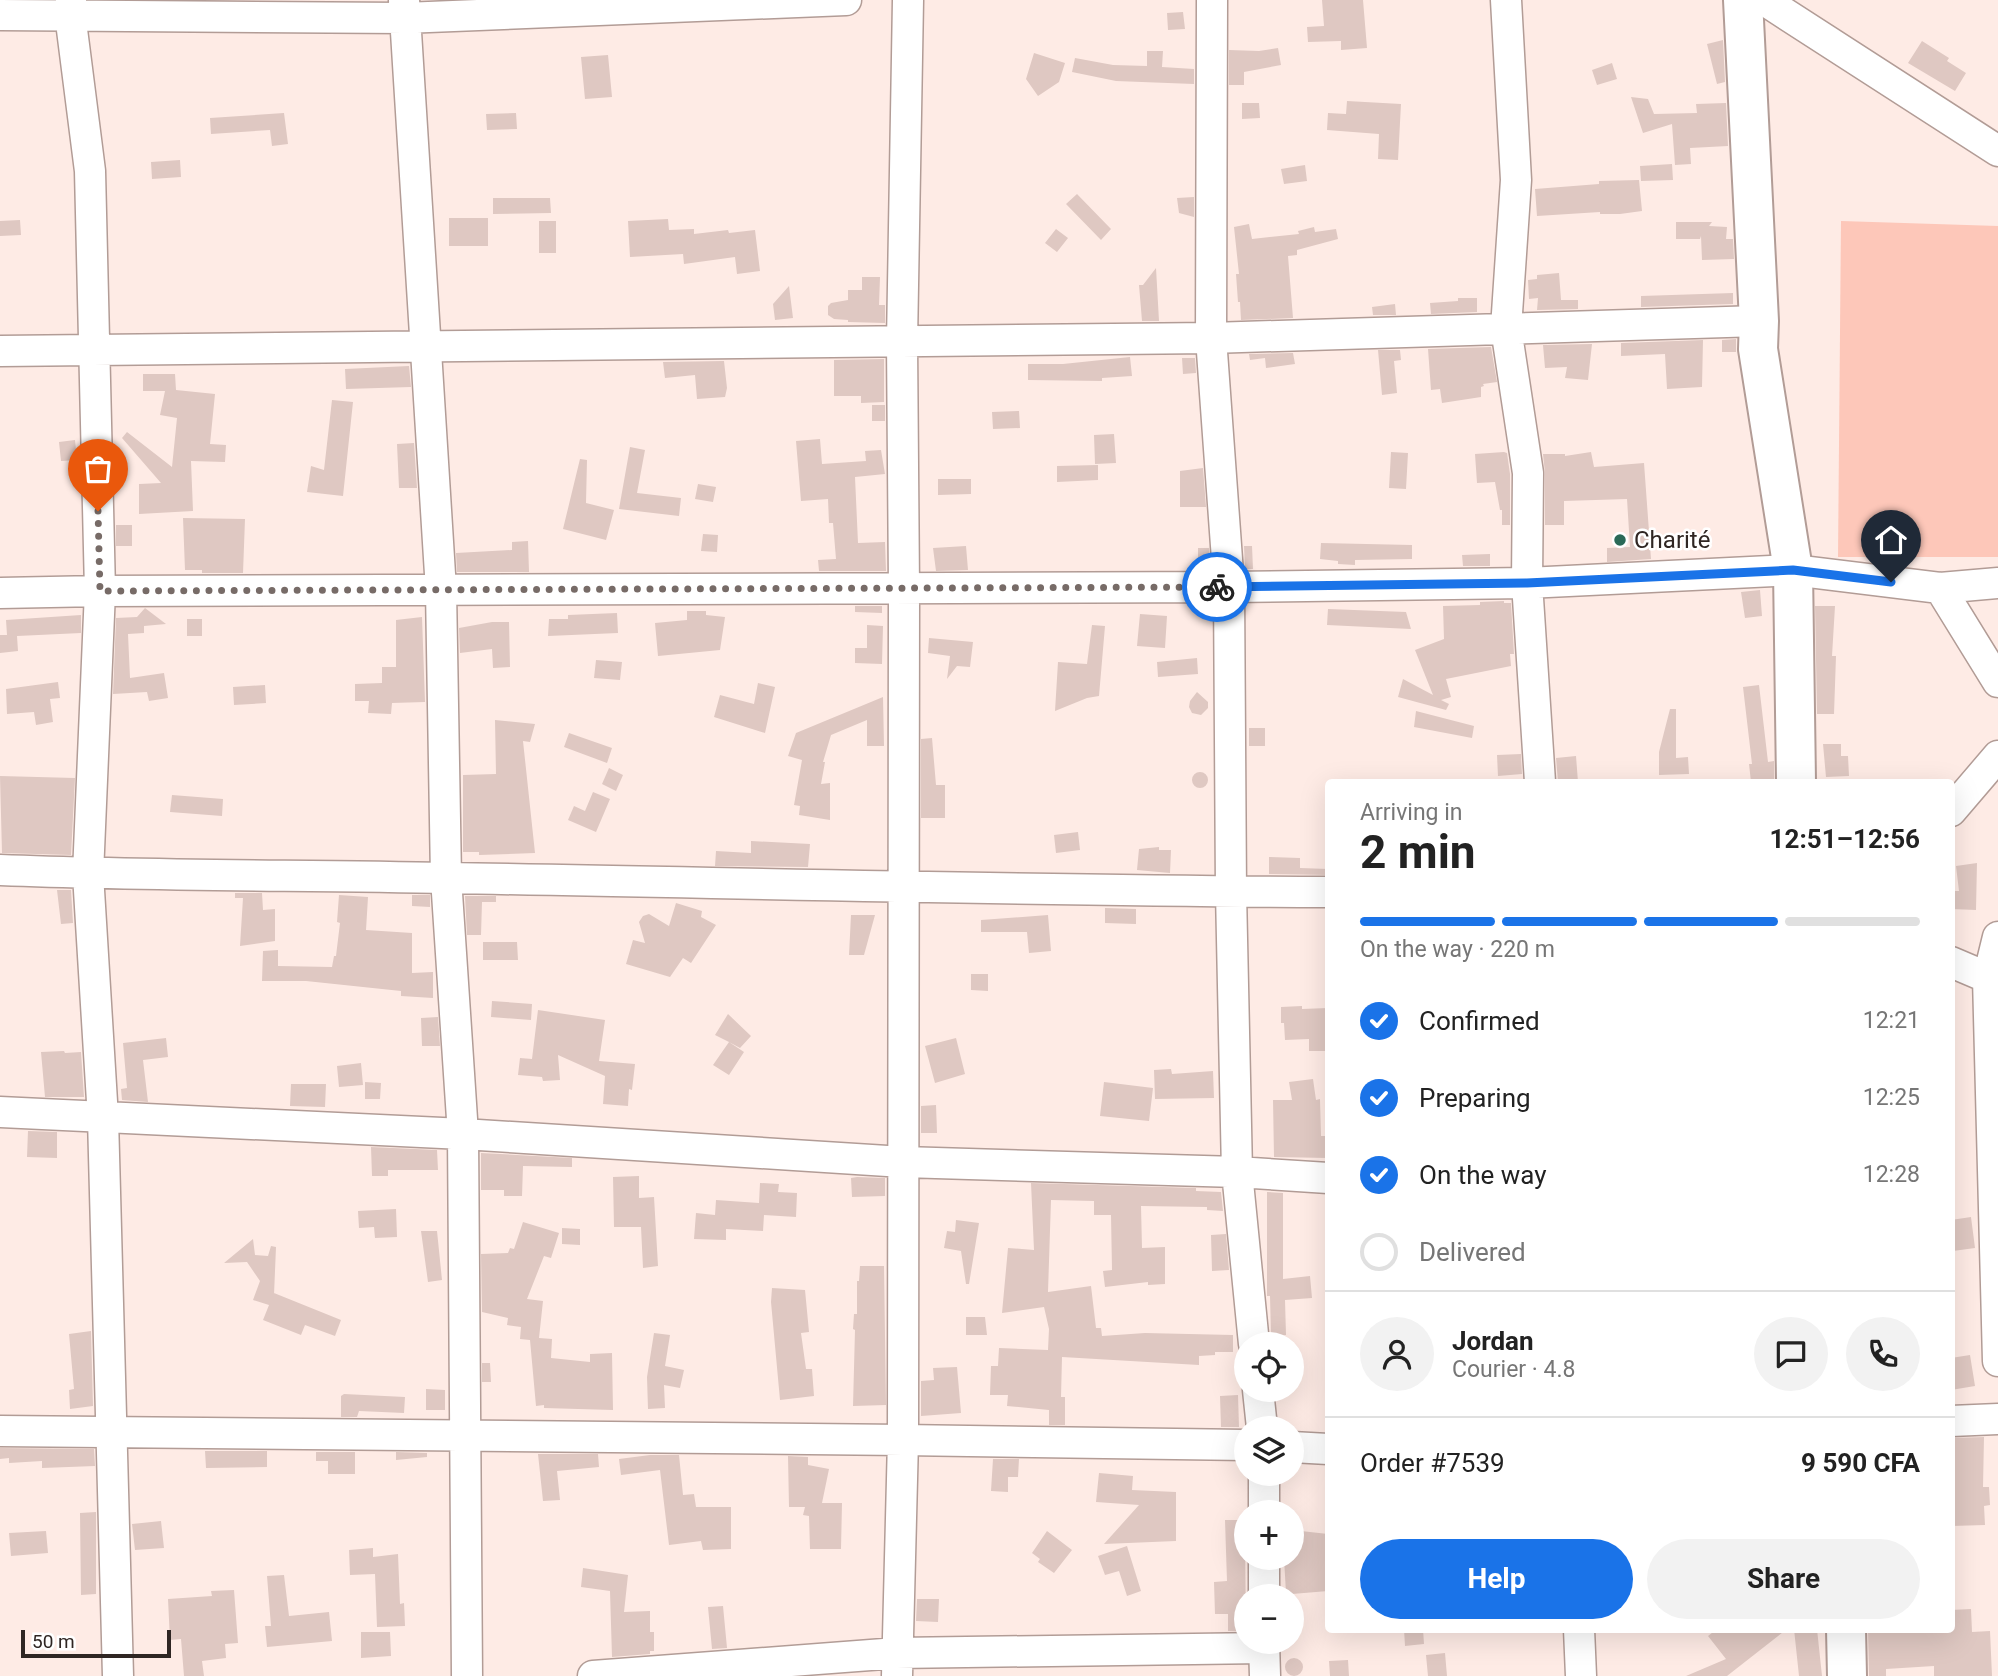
<!DOCTYPE html>
<meta charset="utf-8">
<style>
body{margin:0;font-family:Roboto,sans-serif;background:#f2f2f2;color:#222;height:100vh;display:flex;flex-direction:column;font-size:26px;white-space:nowrap}
*{box-sizing:border-box;margin:0}
p{font-size:23px;color:#767676}
.icon{flex:none;width:38px;height:38px;fill:none;stroke:currentColor;stroke-width:2;stroke-linecap:round;stroke-linejoin:round}
.map{position:relative;flex:1;overflow:hidden}
.details{position:absolute;left:1325px;top:779px;width:630px;height:854px;display:flex;flex-direction:column;background:#fff;border-radius:7px;box-shadow:0 7px 28px #0002}
.details>*{flex:none}
.fabs{position:absolute;left:1234px;top:1332px;display:grid;gap:14px}
.fabs a{display:grid;place-items:center;width:70px;height:70px;border-radius:50%;background:#fff;box-shadow:0 7px 28px #0002;font-size:35px}
.scale{position:absolute;left:21px;bottom:18px;width:150px;box-sizing:border-box;padding-left:7px;border:4px solid #2f2623;border-top:0;font-size:19px;line-height:24px;white-space:nowrap;color:#2f2623;-webkit-text-stroke:5px #fff;paint-order:stroke}
.pin{position:absolute;display:grid;place-items:center;width:60px;height:60px;color:#fff;margin:-72px -30px;border-radius:50% 50% 50% 0;rotate:-45deg;box-shadow:0 0 7px #0007}
.pin .icon{rotate:45deg}
.courier{position:absolute;display:grid;place-items:center;width:70px;height:70px;margin:-35px;border:5px solid #1a73e8;border-radius:50%;background:#fff;color:#222;box-shadow:0 2px 9px #0007}
.summary em{font-style:normal;font-weight:700}
.summary div{display:flex;flex-direction:column-reverse}
.summary{display:flex;align-items:center;justify-content:space-between;height:119px;padding:0 35px}
h1{font-size:46px;font-weight:700;line-height:52px}
.bar{display:grid;grid-template-columns:repeat(4,1fr);gap:10px 7px;align-content:center;height:84px;padding:0 35px}
.bar i{height:9px;border-radius:5px;background:#e0e0e0}
.bar .current{background:#1a73e8}
.bar p{grid-column:span 4}
.line{display:flex;align-items:center;gap:18px;padding:0 35px;border-top:2px solid #e0e0e0}
.line div{flex:1}
.round{display:grid;place-items:center;flex:none;width:74px;height:74px;border-radius:37px;background:#f2f2f2}
ol{padding:0 35px;list-style:none}
li{display:flex;align-items:center;gap:21px;height:77px}
li p{margin-inline-start:auto}
li .icon{padding:7px;border-radius:50%;background:#1a73e8;color:#fff;stroke-width:4}
li:last-child{color:#767676}
li i{width:38px;height:38px;border:4px solid #e0e0e0;border-radius:50%}
.action{display:flex;gap:14px;margin-top:auto;padding:14px 35px}
.action a{flex:1;height:80px;border-radius:42px;background:#1a73e8;color:#fff;font-size:28px;font-weight:700;line-height:80px;text-align:center}
.action a+a{background:#f2f2f2;color:#222}
.map>svg:first-child{display:block}
.green{fill:#fdc7b9}
.building{fill:#dfc8c2}
.lines{fill:none;stroke-linecap:round;stroke-linejoin:round}
.minor-casing{stroke:#b29c96;stroke-width:33}
.major-casing{stroke:#b29c96;stroke-width:42}
.minor{stroke:#fff;stroke-width:30}
.major{stroke:#fff;stroke-width:38}
.done{stroke:#776b67;stroke-width:7;stroke-dasharray:0 12.6}
.route{stroke:#1a73e8;stroke-width:9}
.poi-dot{fill:#2a6957;stroke:#fff;stroke-width:2.5}
.labels{text-anchor:middle;dominant-baseline:central;stroke-width:5;stroke-linejoin:round;paint-order:stroke}
.poi-label{font-size:24px;fill:#2f2623;stroke:#fff;text-anchor:start}
</style>
<div class="map">
<svg width="1998" height="1676" viewBox="0 0 1998 1676">
<rect width="100%" height="100%" fill="#feebe5"/>
<path class="green" d="M1841,221L1998,226V557H1838Z"/>
<path class="building" d="M1322,0H1363L1367,48L1341,50V41L1308,42L1307,27L1324,26Z
M1183,12L1185,29L1168,30L1167,13Z
M1723,40L1725,82L1717,84L1707,44Z
M1922,41L1949,58L1947,61L1966,73L1955,91L1908,63Z
M1278,48L1281,65L1244,72V85H1229V50L1259,51Z
M1147,51H1163L1162,67L1194,69V84L1116,81L1072,72L1075,58L1113,65L1147,66Z
M1034,53L1065,63L1059,82L1038,96L1026,79Z
M608,55L612,97L585,99L581,57Z
M1612,63L1617,79L1597,85L1592,70Z
M1631,97L1648,99L1654,114L1697,113L1696,104L1726,103L1728,146L1690,148L1691,164L1675,165L1672,124L1643,133Z
M1347,101L1401,104L1398,160L1378,159L1379,134L1327,130L1328,113L1346,114Z
M1242,103H1259L1260,118L1242,119Z
M284,113L288,144L272,146L270,130L211,134L210,118Z
M516,113L517,129L487,130L486,114Z
M180,160L181,177L152,179L151,162Z
M1672,164L1673,180L1641,181L1640,166Z
M1305,165L1307,181L1284,184L1281,169Z
M1639,180L1642,211L1620,214H1600V212L1537,216L1535,189L1599,184V181Z
M1077,194L1111,229L1101,240L1066,204Z
M1194,197V217L1179,213L1177,198Z
M493,198H550L551,213L493,214Z
M449,218H488V246H449Z
M668,219L669,230L694,229V234L728,230L729,233L755,230L760,271L737,274L735,257L684,264L683,254L630,257L628,221Z
M20,220L21,235L0,236V221Z
M539,221H556V253H539Z
M1676,222H1712L1709,226L1727,227L1726,239H1733L1734,259L1702,260L1701,236L1700,239H1676Z
M1249,224L1252,239L1299,234L1298,231L1314,227L1315,232L1336,229L1338,239L1297,250V255L1288,256L1293,318L1241,320L1240,302H1238L1236,274H1239L1234,227Z
M1056,229L1068,238L1057,252L1045,243Z
M1156,268L1159,321H1142L1139,285H1143Z
M1559,273L1561,300H1578V309L1537,310L1538,298L1529,299L1528,280L1537,279V275Z
M862,277H880L879,305H885V323L848,322V320L834,319L828,315V306L831,303L848,300V290H862Z
M789,286L793,318L775,320L773,304Z
M1733,293V304L1641,307V296Z
M1458,298H1477V312L1431,314L1430,303L1458,301Z
M1395,304L1396,315H1373L1372,307Z
M1736,339V352H1722V340Z
M1703,340L1702,387L1667,389L1665,354L1621,356V343Z
M1592,344L1588,380L1565,378L1567,367L1545,368L1543,345Z
M1491,347L1497,382L1483,384L1484,386L1481,387V397L1442,403L1440,389L1431,390L1428,349Z
M1378,350H1400L1401,360L1394,361L1397,393L1382,395Z
M1293,353L1295,364L1266,368L1265,358L1250,360L1249,354Z
M1130,357L1132,376L1102,378V381L1028,380V364H1063Z
M1182,358H1195L1196,373L1183,374Z
M884,359V402L861,403V396H834V360Z
M724,361L727,388L725,397L697,399L695,375L665,378L663,362Z
M409,366L411,387L346,389L345,369Z
M143,374H175L176,390L215,394L210,444L226,445L225,462L191,461L193,511L139,514V484L161,483L122,438L127,432L172,467L177,418L160,415L165,391H143Z
M332,400L353,402L343,496L307,492L311,466L324,470Z
M872,405H885V421H872Z
M1019,411L1020,428L993,429L992,412Z
M1114,434L1116,463L1095,464L1094,435Z
M820,439L822,464L866,461L865,451L881,450L885,474L855,477L858,543L885,542L886,571H819L818,560L836,559L833,523H829L828,499L801,501L796,441Z
M75,440L77,460L61,461L59,442Z
M414,443L417,488H399L397,444Z
M630,447L645,450L637,493L681,498L679,516L619,509Z
M1391,452L1408,453L1406,489L1389,488Z
M1504,452L1507,453L1510,474V525H1502V510H1500L1495,482L1477,483L1475,454Z
M1591,452L1594,467L1644,463L1651,559L1607,562V548L1630,547L1627,499L1564,501V525H1545V473L1543,454H1565V456Z
M580,459L587,460L586,503L614,510L606,540L563,529Z
M1098,465V480L1057,482V466Z
M1203,468L1206,507H1180V471Z
M938,479H971V494L938,495Z
M698,484L716,487L713,502L695,499Z
M183,518L245,519L243,573H202V570H185Z
M116,525H132V546H116Z
M703,534L718,535L717,552L701,551Z
M528,541L529,572H457L456,553L512,550V542Z
M1321,543L1412,545V559L1355,560V565L1338,564V561L1320,559Z
M966,546L968,570L936,571L933,548Z
M1244,546H1252L1253,569H1245Z
M1198,548H1209L1210,570H1198Z
M1490,554V566H1463L1462,555Z
M1760,590L1762,616L1745,618L1741,592Z
M1504,601V603H1511L1514,654H1510L1511,666L1446,679L1451,697L1441,700L1449,704L1446,710L1398,697L1403,679L1433,695L1415,650L1444,639L1443,606L1480,605V602Z
M855,606H882V613L855,612Z
M1815,606H1835L1832,656H1836L1834,714H1817Z
M145,608L166,624L144,626V633L128,634L130,678L164,673L168,698L149,701L147,692L113,694L116,618L137,617Z
M1328,609L1406,612L1411,629L1327,625Z
M687,611H706V615L725,617L720,650L658,656L655,623L687,620Z
M617,613L618,633L548,636L549,619H568V615Z
M1140,614L1167,616L1165,648L1137,646Z
M81,615V633L17,636L18,651L0,653V635H7L6,620Z
M422,617L425,702L392,703L391,714L368,713L369,701H355V684L382,683V667H396V620Z
M187,619H202V636H187Z
M492,622H509L510,667L493,668L492,649L460,653L459,628Z
M867,625L883,626L882,664L855,663V648H867Z
M1092,625L1105,626L1099,696L1087,698L1055,711L1058,662L1087,664Z
M929,638L973,642L970,667L957,666L947,679L950,656L928,653Z
M1197,658L1198,674L1158,677L1157,662Z
M596,660L622,662L620,680L594,678Z
M58,682L60,698L50,699L53,722L36,725L34,712L7,714L6,689Z
M758,683L775,687L765,733L714,717L720,695L754,704Z
M265,685L266,703L234,705L233,687Z
M1759,685L1768,762L1774,761V782H1751L1749,764H1752L1743,687Z
M1197,692L1208,702V708L1201,715L1192,713L1189,707L1190,701Z
M883,697L884,746H867V720L831,735L823,762H825L821,784L830,783V820L799,815L800,806L794,805L802,760L788,756L796,733Z
M1670,709H1676V758L1688,757L1689,774L1659,775V752Z
M1416,711L1474,726L1472,738L1414,727Z
M495,720L535,724L530,742L523,741L535,853L479,855V852H463V775L496,774Z
M1249,728H1265V746H1249Z
M569,733L612,748L607,763L564,747Z
M932,738L936,785H945V818H921V739Z
M1823,744H1841V756H1848L1849,776L1826,777Z
M1521,754L1522,774L1498,776L1497,755Z
M1576,756L1578,782H1558L1556,758Z
M609,768L623,775L616,791L602,784Z
M1192 780a8 8 0 1 1 16 0a8 8 0 1 1-16 0Z
M0,776L75,778L71,855L2,853Z
M593,792L610,799L596,832L568,820L574,806L585,811Z
M172,795L223,799L222,816L170,812Z
M1078,832L1080,850L1056,853L1054,835Z
M751,841L810,844L808,867L715,866L716,851L751,853Z
M1159,847V850H1171L1170,873L1137,870L1139,849Z
M1269,857L1300,858V868L1328,869V875L1269,874Z
M1977,863L1976,910L1951,909V891H1959L1956,866Z
M57,890H71L73,923L61,924Z
M235,893H262L263,910L275,909V941L240,946L243,898H235Z
M339,895L368,897L366,930L412,933V973L433,972V998L401,996V991L306,981H262L263,951L278,950V966L332,967L334,956H336L340,923L337,922Z
M412,895H430V907L412,906Z
M465,896H496V902H482L481,935H467Z
M676,903L702,911L701,917L716,925L691,963L683,958L670,977L626,964L633,940L645,943L639,922L643,916L649,914L669,926Z
M1105,908L1136,909V924L1105,923Z
M851,915H875L864,955H849Z
M1048,915L1051,951L1029,953L1027,932H981V920Z
M483,942H517L518,960H483Z
M971,974H988V991L971,990Z
M492,1001L532,1004L531,1020L491,1017Z
M1302,1006V1009L1328,1008V1051H1309V1039L1285,1040L1284,1023H1281V1007Z
M538,1010L605,1020L599,1061L635,1064L632,1090L629,1089L628,1106L603,1104L605,1076L558,1055L560,1080L543,1081L542,1077L518,1075L520,1058L532,1059Z
M728,1014L751,1036L740,1048L729,1042L744,1052L729,1075L713,1065L729,1042L715,1035Z
M438,1017L440,1046H422L421,1018Z
M166,1038L168,1057L143,1060L148,1102L122,1100L121,1089L127,1088L123,1043Z
M956,1038L965,1074L935,1083L925,1046Z
M64,1051L65,1053L81,1052L84,1097H45L41,1052Z
M361,1063L363,1085L339,1087L337,1066Z
M1171,1069L1172,1074L1213,1071L1214,1098L1155,1099L1154,1070Z
M1313,1079L1316,1100L1320,1099L1321,1136H1328V1158L1274,1157L1273,1100H1292L1289,1082Z
M365,1082L381,1083L380,1099H365Z
M1104,1082L1153,1088L1149,1121L1100,1116Z
M291,1084H326L325,1107L290,1106Z
M936,1105L937,1133H921V1106Z
M28,1131L57,1132V1158L27,1157Z
M371,1147L437,1150L438,1170H388V1176H372Z
M481,1153L572,1158V1167L523,1166L522,1196H504V1190H481Z
M639,1176V1198L654,1197L658,1266L643,1268L641,1227H614L613,1177Z
M857,1177L885,1178V1196L852,1197L851,1178Z
M760,1183L779,1184L778,1192L797,1193L796,1217L764,1215L763,1231L726,1229V1240L694,1239L696,1213L715,1215L716,1200L759,1203Z
M1031,1183L1196,1188V1191L1221,1192L1223,1211L1207,1210V1207L1141,1206L1142,1248L1165,1247V1284L1148,1285V1282L1105,1287L1103,1271L1112,1270L1111,1215H1094V1201L1051,1200L1048,1292L1091,1286L1096,1328H1101L1102,1336L1145,1333L1233,1335V1352H1215V1355L1199,1356V1365L1062,1357L1061,1397H1065V1425H1049V1410L1007,1406L1008,1395H990L991,1366H998L999,1348L1048,1350L1049,1329L1044,1307L1002,1313L1008,1248L1034,1250Z
M1267,1192L1283,1193V1279L1310,1276L1312,1298L1285,1300L1286,1335L1271,1336L1270,1296H1267Z
M396,1209L397,1237L375,1238L374,1227L359,1228L358,1211Z
M1971,1217L1975,1248L1953,1251L1951,1220Z
M956,1220L979,1223L969,1284H966L961,1251L944,1248L947,1231L955,1232Z
M523,1222L559,1233L551,1258L544,1256L527,1299L543,1301L539,1338L552,1339L551,1358L590,1362V1354L612,1353L613,1410L544,1408V1405L536,1406L530,1340L520,1339L521,1327L507,1325L508,1318L482,1312L481,1254L508,1253L510,1248L514,1249Z
M562,1228L580,1229V1245L562,1244Z
M421,1231H437L442,1280L428,1282Z
M1226,1234L1229,1270L1212,1271L1211,1235Z
M253,1239L255,1255L268,1256L271,1246L276,1247L274,1295V1293L341,1320L335,1336L305,1325L301,1335L263,1320L269,1305L253,1300L260,1281L247,1262L224,1263Z
M860,1266H884L886,1405L853,1406L855,1330L853,1329L854,1314H857V1281H859Z
M772,1288L805,1290L809,1332L801,1333L806,1369H812L814,1396L780,1400L771,1302Z
M966,1317H985L987,1335H966Z
M91,1331L93,1406L70,1409L69,1390L74,1389L69,1334Z
M654,1333L670,1335L665,1366L684,1370L680,1388L664,1385L665,1408L648,1409L647,1377Z
M1970,1355L1975,1386L1951,1390V1358Z
M482,1363H490L491,1382H482Z
M957,1367L961,1413L921,1416V1381L934,1380L933,1368Z
M426,1389L445,1390V1410H426Z
M344,1394L405,1397L404,1413L359,1411L357,1417H341V1396Z
M1238,1395L1239,1427H1221L1220,1396Z
M1984,1437L1983,1487H1989L1990,1505L1984,1506L1985,1525L1951,1526V1438Z
M0,1448L94,1449L95,1466L42,1468V1461L9,1463V1458L0,1459Z
M205,1451H267V1467L206,1468Z
M316,1452H355V1474H328V1461H316Z
M396,1452L427,1453V1457L396,1460Z
M538,1454H598L599,1467L557,1471L560,1500L543,1501Z
M650,1455H679L683,1495L694,1494L696,1507H731V1549L703,1550L701,1541L669,1545L660,1470L621,1475L619,1459Z
M788,1456L808,1457V1465L829,1469L822,1503H842L841,1549H810L809,1516L803,1515L805,1507H789Z
M993,1459H1019L1018,1477H1008V1492L991,1491Z
M1099,1473L1133,1476L1132,1490L1176,1492V1541L1104,1544L1139,1505L1096,1502Z
M96,1512V1594L81,1595L80,1513Z
M1225,1520H1242L1243,1539H1245L1246,1631H1228V1614H1215L1214,1582L1227,1581Z
M161,1521L164,1548L135,1550L132,1524Z
M1292,1530L1328,1534V1591L1292,1594L1286,1593L1284,1558H1292Z
M46,1531L48,1553L11,1556L9,1533Z
M1047,1531L1072,1550L1054,1573L1038,1562L1040,1559L1032,1553Z
M1127,1546L1141,1591L1127,1596L1119,1571L1105,1575L1098,1556Z
M373,1548V1557L398,1554L400,1604L404,1603L405,1626L377,1627L375,1574L350,1575L349,1550Z
M583,1568L628,1575L624,1612L650,1611V1632H654V1651H650V1654L612,1657L610,1591L581,1587Z
M284,1575L289,1616L329,1612L332,1641L267,1647L265,1626H271L267,1576Z
M234,1590L238,1643L225,1644L226,1658L202,1661L204,1676H184L181,1639L170,1640L168,1599L212,1596L211,1591Z
M917,1599H939L938,1622L916,1621Z
M723,1606L727,1648L712,1649L708,1607Z
M1971,1609L1972,1632L1990,1631L1992,1676H1934V1666L1886,1669V1676H1869L1868,1630L1951,1629V1610Z
M1404,1629H1423L1424,1644L1405,1646Z
M1717,1629H1787L1727,1676H1686L1726,1659L1708,1636Z
M1794,1629H1817L1822,1676H1799Z
M361,1632H390L391,1656L361,1658Z
M1445,1653L1447,1676H1428L1426,1655Z
M1285 1667a9 9 0 1 1 18 0a9 9 0 1 1-18 0Z
M1348,1660L1349,1676H1330L1329,1661Z"/>
<g class="lines">
<defs>
<path id="minor" d="M71,0L70,14L90,171L100,591L88,874L103,1118L118,1676
M404,0L441,590L446,878L463,1134L467,1676
M1212,0L1211,338L1229,587L1231,892L1237,1172L1254,1344
M1506,0L1516,180L1506,328L1528,473L1527,583L1540,782
M1764,0L1998,151
M0,15L404,18L846,0
M0,351L1211,338L1759,321
M1940,588L1998,682
M0,593L100,591L1229,587L1527,583L1793,570L1940,588L1998,583
M1951,811L1998,756
M0,870C149,876 298,875 447,878C741,883 1034,891 1328,892
M1998,937L1988,978L1998,1361
M1951,962L1998,982
M0,1112L463,1134L903,1162L1237,1172L1328,1178
M1258,1390L1262,1428
M1951,1421L1998,1419
M0,1431L903,1440L1246,1445
M1292,1447L1328,1449
M1264,1512V1474
M1264,1596V1558
M1579,1629L1581,1676
M1264,1642L1265,1676
M593,1676L897,1653L1264,1648
M897,1676L903,1440L904,588L902,342L908,0"/>
<path id="major" d="M1743,0L1759,321L1758,349L1793,570L1796,782
M1846,1629L1847,1676"/>
</defs>
<use href="#minor" class="minor-casing"/>
<use href="#major" class="major-casing"/>
<use href="#minor" class="minor"/>
<use href="#major" class="major"/>
</g>
<g class="lines">
<path class="done" d="M98,511L100,591L1217,587"/>
<path class="route" d="M1217,587L1527,583L1793,570L1891,582"/>
</g>
<circle class="poi-dot" cx="1620" cy="540" r="7"/>
<g class="labels">
<g class="poi-label">
<text x="1634" y="540">Charité</text>
</g>
</g>
</svg>
<div class="fabs">
<a><svg class="icon" aria-label="locate" viewBox="0 0 24 24"><circle cx="12" cy="12" r="6"/><path d="M12 2v4M12 18v4M2 12h4M18 12h4"/></svg></a>
<a><svg class="icon" aria-label="layers" viewBox="0 0 24 24"><path d="M12 4l9 5-9 5-9-5zM3 14l9 5 9-5"/></svg></a>
<a>+</a>
<a>−</a>
</div>
<div class="scale">50 m</div>
<div class="pin" style="left:98px;top:511px;background:#ea580c"><svg class="icon" aria-label="bag" viewBox="0 0 24 24"><path d="M5 8h14l-1 12H6zM9 8a3 3 0 0 1 6 0"/></svg></div>
<div class="pin" style="left:1891px;top:582px;background:#1f2937"><svg class="icon" aria-label="home" viewBox="0 0 24 24"><path d="M3 11l9-7 9 7M6 9v11h12V9"/></svg></div>
<div class="courier" style="left:1217px;top:587px"><svg class="icon" aria-label="bike" viewBox="0 0 24 24"><circle cx="6" cy="16" r="4"/><circle cx="18" cy="16" r="4"/><path d="M6 16l4-8h5l3 8M10 8l3 8H6M13 5h3"/></svg></div>
<section class="details">
<div class="summary"><div><h1>2 min</h1><p>Arriving in</p></div><em>12:51–12:56</em></div>
<div class="bar"><i class="current"></i><i class="current"></i><i class="current"></i><i></i><p>On the way · 220 m</p></div>
<ol>
<li><svg class="icon" aria-label="check" viewBox="0 0 24 24"><path d="M5 12l5 5 9-10"/></svg>Confirmed<p>12:21</p></li>
<li><svg class="icon" aria-label="check" viewBox="0 0 24 24"><path d="M5 12l5 5 9-10"/></svg>Preparing<p>12:25</p></li>
<li><svg class="icon" aria-label="check" viewBox="0 0 24 24"><path d="M5 12l5 5 9-10"/></svg>On the way<p>12:28</p></li>
<li><i></i>Delivered</li>
</ol>
<div class="line" style="height:126px"><a class="round"><svg class="icon" aria-label="person" viewBox="0 0 24 24"><circle cx="12" cy="8" r="4"/><path d="M4 21q1-7 8-7t8 7"/></svg></a><div><b>Jordan</b><p>Courier · 4.8</p></div><a class="round"><svg class="icon" aria-label="chat" viewBox="0 0 24 24"><path d="M4 5h16v11H9l-5 4z"/></svg></a><a class="round"><svg class="icon" aria-label="phone" viewBox="0 0 24 24"><path d="M5 4h4l2 5-3 2q2 4 5 5l2-3 5 2v4C11 20 4 13 5 4z"/></svg></a></div>
<div class="line" style="height:91px"><div>Order #7539</div><b>9 590 CFA</b></div>
<div class="action"><a>Help</a><a>Share</a></div>
</section>
</div>
